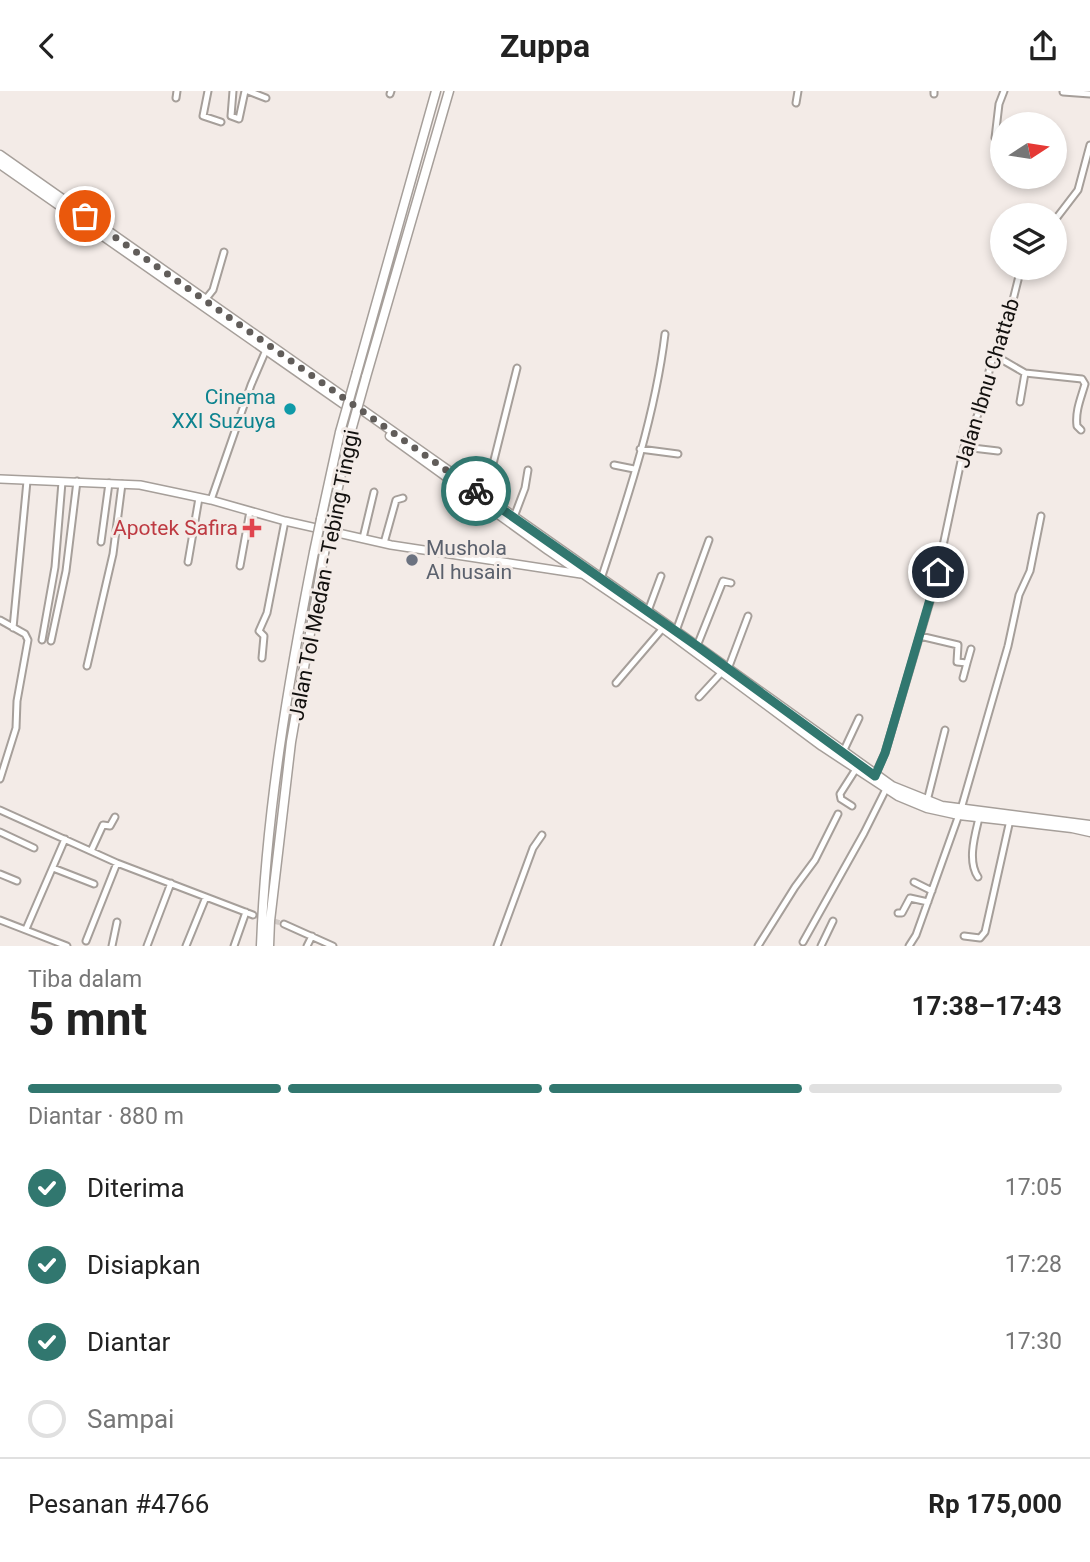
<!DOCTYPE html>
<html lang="id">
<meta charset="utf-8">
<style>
body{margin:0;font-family:Roboto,sans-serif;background:#f6f6f6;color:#222;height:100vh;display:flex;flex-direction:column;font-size:26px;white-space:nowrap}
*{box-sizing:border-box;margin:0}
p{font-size:23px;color:#767676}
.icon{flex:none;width:38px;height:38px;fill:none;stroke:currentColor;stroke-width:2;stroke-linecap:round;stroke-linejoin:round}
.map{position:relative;height:855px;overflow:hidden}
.drawer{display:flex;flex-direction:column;background:#fff;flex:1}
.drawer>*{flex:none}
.needle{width:46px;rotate:78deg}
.fabs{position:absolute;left:990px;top:21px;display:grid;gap:14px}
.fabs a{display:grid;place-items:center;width:77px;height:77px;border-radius:50%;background:#fff;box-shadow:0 4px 10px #0003;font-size:35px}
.pin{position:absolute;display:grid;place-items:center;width:60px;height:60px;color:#fff;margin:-30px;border:4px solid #fff;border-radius:50%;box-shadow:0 2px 7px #0007}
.courier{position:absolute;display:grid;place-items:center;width:70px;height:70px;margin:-35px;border:5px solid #31776f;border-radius:50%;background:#fff;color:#222;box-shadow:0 2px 9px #0007}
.overview em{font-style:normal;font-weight:700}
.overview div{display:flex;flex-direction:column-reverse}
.overview{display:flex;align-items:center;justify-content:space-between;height:119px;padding:0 28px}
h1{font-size:46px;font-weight:700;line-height:52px}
.bar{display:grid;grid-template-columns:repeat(4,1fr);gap:10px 7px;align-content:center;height:84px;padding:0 28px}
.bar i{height:9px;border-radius:5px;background:#e0e0e0}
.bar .active{background:#31776f}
.bar p{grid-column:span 4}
.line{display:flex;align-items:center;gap:18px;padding:0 28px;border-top:2px solid #e0e0e0}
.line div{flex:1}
ol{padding:0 28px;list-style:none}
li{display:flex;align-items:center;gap:21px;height:77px}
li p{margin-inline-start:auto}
li .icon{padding:7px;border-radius:50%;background:#31776f;color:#fff;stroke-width:4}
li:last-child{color:#767676}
li i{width:38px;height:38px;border:4px solid #e0e0e0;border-radius:50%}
header{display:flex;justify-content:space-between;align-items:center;height:91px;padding:0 28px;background:#fff;font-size:32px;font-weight:700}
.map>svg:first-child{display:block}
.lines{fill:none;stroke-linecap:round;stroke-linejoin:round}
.minor-tunnel{stroke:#d1cac6;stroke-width:5;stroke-dasharray:5 2.5;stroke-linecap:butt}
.minor-casing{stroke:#a69f9a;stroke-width:9}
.major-casing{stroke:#a69f9a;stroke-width:10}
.highway-casing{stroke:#a69f9a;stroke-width:11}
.minor{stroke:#fff;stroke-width:5}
.major{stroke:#fff;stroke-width:7}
.highway{stroke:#fff;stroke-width:8}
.highway-bridge-casing{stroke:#a69f9a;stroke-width:11;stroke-linecap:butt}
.highway-bridge{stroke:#fff;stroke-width:8}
.done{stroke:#615d5a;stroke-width:7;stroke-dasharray:0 12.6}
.route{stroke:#31776f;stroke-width:9}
.culture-dot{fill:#0f9aa8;stroke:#f3ebe7;stroke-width:2.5}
.health-dot{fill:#e0444e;stroke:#f3ebe7;stroke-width:2.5}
.worship-dot{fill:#6b7280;stroke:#f3ebe7;stroke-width:2.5}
.labels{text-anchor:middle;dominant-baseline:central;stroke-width:6;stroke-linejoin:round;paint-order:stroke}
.street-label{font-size:21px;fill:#12100e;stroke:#f3ebe7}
.culture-label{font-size:21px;fill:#0d838f;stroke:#f3ebe7;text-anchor:end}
.health-label{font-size:21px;fill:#be3a42;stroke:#f3ebe7;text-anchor:end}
.worship-label{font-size:21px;fill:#5b616d;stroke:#f3ebe7;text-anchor:start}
</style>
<header><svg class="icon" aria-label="back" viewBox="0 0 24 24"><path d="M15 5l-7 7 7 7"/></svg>Zuppa<svg class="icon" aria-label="share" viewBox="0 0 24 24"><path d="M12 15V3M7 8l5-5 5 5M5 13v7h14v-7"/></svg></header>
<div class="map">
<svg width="1090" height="855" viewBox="0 0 1090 855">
<rect width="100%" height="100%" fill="#f3ebe7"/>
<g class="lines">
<path class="minor-tunnel" d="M253,824L284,833"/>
<defs>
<path id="minor" d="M208,0L203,25L221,31
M233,0L231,25L239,28L245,0
M248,0L266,7
M1063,1L1090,3
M390,3L391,0
M934,3V0
M176,7L177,0
M796,12L798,0
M995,47L999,13L1004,0
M1055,129L1078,99L1090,54
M205,209L213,199L224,161
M994,264L1025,282L1020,311
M1025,282L1082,288L1085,293C1081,307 1075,320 1077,335L1081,339
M964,356L998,360
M640,358L678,363
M614,374L634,378
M481,403L491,381L517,277
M211,409L251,294L266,259
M514,426L525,397L528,379
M363,447L374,401
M101,451L109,392
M384,452L396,409L403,407
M188,471L199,407
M240,475L250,420
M601,488C627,409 655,326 665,243
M648,520L661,485
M0,529L25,543L28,549L17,610L16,637L0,688
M13,537L27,390
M676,540L709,449
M920,545L958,554L957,571L967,572L963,587
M42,549L55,476L62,391
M51,550L66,480L77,390
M697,555L723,490L731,492
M262,567L264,545L259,540L267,522L285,430
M967,572L971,558
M87,575L113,463L122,393
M728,578L748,525
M616,592L663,537
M699,606L722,581
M843,661L859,627
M875,684L885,662L934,497L964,356L978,323L992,269L1009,225L1021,177
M927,710L945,639
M852,715L841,708L840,703L856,678
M0,719L117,772L253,824
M0,741L34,757
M91,760L103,734L110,735L115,726
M53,777L94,793
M0,783L17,790
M978,786C967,770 975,744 979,727
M914,791L932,800
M898,822H902L910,807L928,811
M0,829L67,855
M284,833L333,855
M26,838L65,748
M964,845L980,847L985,841L1010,729
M86,850L117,772
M803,851L864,742L886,698
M112,855L117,831
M147,855L171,792
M186,855L206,806
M234,855L246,821
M307,855L312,845
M497,855L533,757L542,744
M758,855L795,796L815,769L838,723
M821,855L833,830
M909,855L916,844L961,718L1008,555L1019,504L1030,480L1041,425"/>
<path id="major" d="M0,388L140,394L211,409L285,430L391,454L581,483"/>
<path id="highway" d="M0,64L648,520L892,695L942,715L1090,734
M0,73L345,314
M357,281L436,0
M366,286L449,0
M390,345L548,459L663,537L822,655L898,705L927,717L959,724L1072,737L1090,741
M321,428L340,341
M331,428L349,347
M261,855C266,722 288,592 314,461
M269,855L270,830L291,651L324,462"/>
</defs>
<use href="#minor" class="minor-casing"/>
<use href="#major" class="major-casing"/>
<use href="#highway" class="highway-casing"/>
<use href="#minor" class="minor"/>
<use href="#major" class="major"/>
<use href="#highway" class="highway"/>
<defs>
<path id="highway-bridge" d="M340,341L357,281
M349,347L366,286
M314,461L321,428
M324,462L331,428"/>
</defs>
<use href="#highway-bridge" class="highway-bridge-casing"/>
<use href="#highway-bridge" class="highway-bridge"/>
</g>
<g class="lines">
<path class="done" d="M85,125L476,400"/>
<path class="route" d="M476,400L697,555L875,685L885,662L938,481"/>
</g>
<circle class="culture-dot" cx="290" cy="318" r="7"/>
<path class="health-dot" d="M248.5 426.5h7v7h7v7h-7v7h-7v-7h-7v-7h7z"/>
<circle class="worship-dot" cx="412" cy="469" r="7"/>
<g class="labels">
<g class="street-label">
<text transform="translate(987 292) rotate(-73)">Jalan Ibnu Chattab</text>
<text transform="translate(324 484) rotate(-79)">Jalan Tol Medan - Tebing Tinggi</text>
</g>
<g class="culture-label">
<text x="276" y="306">Cinema<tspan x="276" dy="24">XXI Suzuya</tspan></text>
</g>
<g class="health-label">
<text x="238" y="437">Apotek Safira</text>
</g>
<g class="worship-label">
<text x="426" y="457">Mushola<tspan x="426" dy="24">Al husain</tspan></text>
</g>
</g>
</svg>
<div class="fabs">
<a><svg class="needle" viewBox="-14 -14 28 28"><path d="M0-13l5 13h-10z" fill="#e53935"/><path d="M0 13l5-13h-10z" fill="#767676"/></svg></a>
<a><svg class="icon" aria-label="layers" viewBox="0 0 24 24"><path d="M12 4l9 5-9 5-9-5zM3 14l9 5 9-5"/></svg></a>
</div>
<div class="pin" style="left:85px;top:125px;background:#ea580c"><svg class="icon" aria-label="bag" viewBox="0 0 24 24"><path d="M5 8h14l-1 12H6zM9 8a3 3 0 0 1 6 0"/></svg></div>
<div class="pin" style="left:938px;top:481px;background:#1f2937"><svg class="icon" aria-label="home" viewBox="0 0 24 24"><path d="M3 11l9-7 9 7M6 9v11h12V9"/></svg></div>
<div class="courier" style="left:476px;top:400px"><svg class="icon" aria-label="bike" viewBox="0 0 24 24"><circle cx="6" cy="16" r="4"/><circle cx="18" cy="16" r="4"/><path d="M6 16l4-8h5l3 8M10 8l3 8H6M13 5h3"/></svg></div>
</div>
<section class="drawer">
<div class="overview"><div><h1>5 mnt</h1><p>Tiba dalam</p></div><em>17:38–17:43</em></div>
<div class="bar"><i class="active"></i><i class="active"></i><i class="active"></i><i></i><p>Diantar · 880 m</p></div>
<ol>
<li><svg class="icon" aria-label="check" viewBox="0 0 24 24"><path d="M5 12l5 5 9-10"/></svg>Diterima<p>17:05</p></li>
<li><svg class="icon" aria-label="check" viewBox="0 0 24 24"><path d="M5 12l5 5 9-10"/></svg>Disiapkan<p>17:28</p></li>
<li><svg class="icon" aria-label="check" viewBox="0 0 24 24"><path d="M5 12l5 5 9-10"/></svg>Diantar<p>17:30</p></li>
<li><i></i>Sampai</li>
</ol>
<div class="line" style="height:91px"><div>Pesanan #4766</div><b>Rp 175,000</b></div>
</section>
